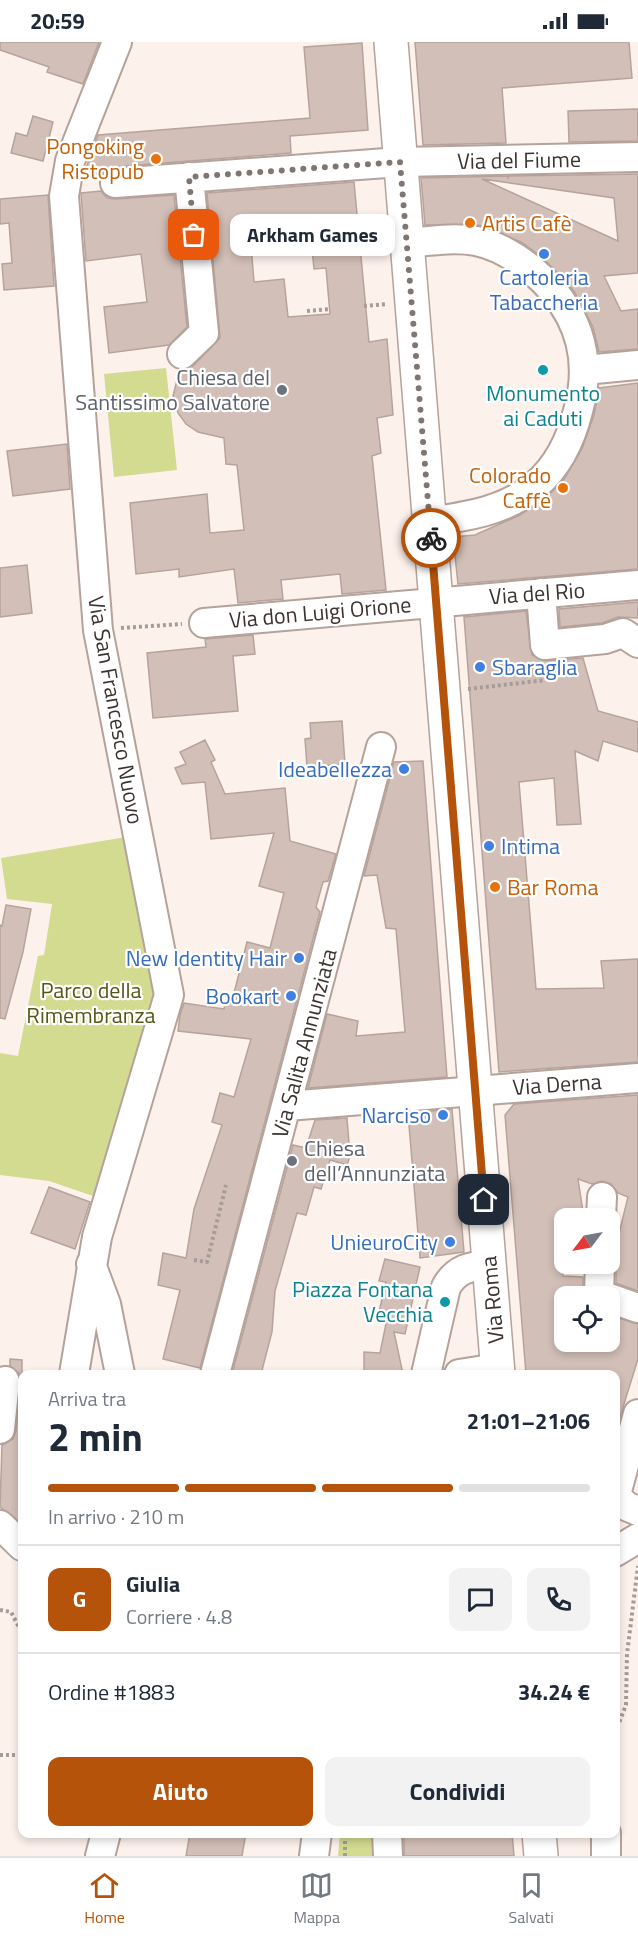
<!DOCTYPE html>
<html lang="it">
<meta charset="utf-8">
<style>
body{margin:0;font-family:"Titillium Web",sans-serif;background:#f2f2f3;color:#1f2937;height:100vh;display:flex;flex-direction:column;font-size:22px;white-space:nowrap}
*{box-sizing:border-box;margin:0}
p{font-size:20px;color:#747a83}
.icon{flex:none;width:33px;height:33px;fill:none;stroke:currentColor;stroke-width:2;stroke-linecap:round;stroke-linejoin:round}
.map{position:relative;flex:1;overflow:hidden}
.details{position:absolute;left:18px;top:1328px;width:602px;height:468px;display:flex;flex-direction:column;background:#fff;border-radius:12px;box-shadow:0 3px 9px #0003}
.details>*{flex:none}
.needle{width:39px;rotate:238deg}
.buttons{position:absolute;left:554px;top:1166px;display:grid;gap:12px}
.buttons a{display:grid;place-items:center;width:66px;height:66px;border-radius:12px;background:#fff;box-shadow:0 3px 9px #0003;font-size:30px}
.pin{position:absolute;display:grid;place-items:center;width:51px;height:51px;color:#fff;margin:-26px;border-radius:12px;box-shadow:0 3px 9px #0006}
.courier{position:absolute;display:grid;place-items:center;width:60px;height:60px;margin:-30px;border:4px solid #b45309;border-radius:50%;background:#fff;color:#222;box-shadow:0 2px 8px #0007}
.bubble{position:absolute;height:42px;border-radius:12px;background:#fff;box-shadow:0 3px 9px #0003;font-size:20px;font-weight:700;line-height:42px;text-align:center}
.summary em{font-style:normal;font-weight:700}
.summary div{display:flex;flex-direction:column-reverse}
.summary{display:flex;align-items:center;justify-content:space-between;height:102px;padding:0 30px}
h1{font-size:39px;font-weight:700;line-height:45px}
.bar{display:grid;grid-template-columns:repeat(4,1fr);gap:9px 6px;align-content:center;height:72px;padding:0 30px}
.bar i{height:8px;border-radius:4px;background:#e0e1e3}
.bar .selected{background:#b45309}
.bar p{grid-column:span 4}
.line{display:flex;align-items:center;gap:15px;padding:0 30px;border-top:2px solid #e0e1e3}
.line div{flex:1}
.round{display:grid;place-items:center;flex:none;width:63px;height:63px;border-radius:12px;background:#f2f2f3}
.primary-button{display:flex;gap:12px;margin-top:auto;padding:12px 30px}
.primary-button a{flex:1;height:69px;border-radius:12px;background:#b45309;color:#fff;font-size:24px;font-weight:700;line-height:69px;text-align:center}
.primary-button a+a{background:#f2f2f3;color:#1f2937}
.status{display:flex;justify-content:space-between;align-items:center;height:42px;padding:0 30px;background:#fff;direction:ltr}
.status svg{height:16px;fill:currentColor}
.dock{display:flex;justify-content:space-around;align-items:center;height:84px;border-top:2px solid #e0e1e3;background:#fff;font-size:16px;color:#747a83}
.dock a{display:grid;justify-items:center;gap:3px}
.dock .selected{color:#b45309}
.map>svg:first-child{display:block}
.green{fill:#d3db90}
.building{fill:#d2bfb7;stroke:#b6a39c;stroke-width:1.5;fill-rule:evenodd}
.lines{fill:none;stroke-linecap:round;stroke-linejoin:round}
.minor-casing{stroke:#b4a29b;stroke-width:32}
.major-casing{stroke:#b4a29b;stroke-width:36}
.path{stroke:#a69c98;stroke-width:4;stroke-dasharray:3 3;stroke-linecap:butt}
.minor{stroke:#fff;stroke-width:28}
.major{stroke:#fff;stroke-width:33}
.done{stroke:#7f7672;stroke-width:6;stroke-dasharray:0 10.8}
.route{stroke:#b45309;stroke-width:8}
.food-dot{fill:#e8710a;stroke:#fff;stroke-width:2}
.shop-dot{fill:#3f7fe0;stroke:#fff;stroke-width:2}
.culture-dot{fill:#0f9aa8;stroke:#fff;stroke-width:2}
.worship-dot{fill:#6b7280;stroke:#fff;stroke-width:2}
.labels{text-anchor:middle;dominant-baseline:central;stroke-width:4.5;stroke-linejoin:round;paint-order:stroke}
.food-label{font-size:22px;fill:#c56008;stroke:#fff;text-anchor:end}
.street-label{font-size:22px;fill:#3b3330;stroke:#fff}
.shop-label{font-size:22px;fill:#366cbe;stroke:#fff;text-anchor:end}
.worship-label{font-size:22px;fill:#5b616d;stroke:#fff;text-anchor:end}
.culture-label{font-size:22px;fill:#0d838f;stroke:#fff}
.park-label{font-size:22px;fill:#535716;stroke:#fff}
</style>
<div class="status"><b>20:59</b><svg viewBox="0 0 49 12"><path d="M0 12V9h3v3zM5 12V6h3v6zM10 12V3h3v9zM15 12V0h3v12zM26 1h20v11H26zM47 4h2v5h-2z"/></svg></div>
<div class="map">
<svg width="638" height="1814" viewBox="0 0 638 1814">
<rect width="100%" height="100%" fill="#fdf1ec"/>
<path class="green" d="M166,326L177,428L114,435L104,332Z
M126,795L157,950L96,1155L49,1139L0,1133V1011L18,1014L38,914L44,913L52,862L7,857L1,816Z
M340,1791H374L376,1814H338Z"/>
<path class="building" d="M0,0H99L83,42L47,30L49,25L0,8Z
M415,0H629L632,36L502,46L506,101L423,103Z
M362,1L368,88L290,94L291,111L114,125L101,133L85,129L98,93L310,76L304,5Z
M638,67V99L569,100L568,69Z
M33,74L53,80L43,119L11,111L16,91L27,94Z
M638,132V231L604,234L621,269L638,267V307L599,310L593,285L574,249L543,216L521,200L478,183H425L421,136L508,134V137V134ZM482,137L614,156L618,199Z
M354,140L369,300L387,297L393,373L377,376L381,411L372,414L386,548L342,552L340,532L281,538L283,557L238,561L234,527L179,535V527L136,532L130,461L207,452L210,491L244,488L237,423L226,422L224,396L198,390L186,382L178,371L173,354L179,330L193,324L220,296L207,151ZM311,196L314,227L326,226L330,272L288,275L284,237L254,240L251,203Z
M101,149L107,156L116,157L174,153L187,285L169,303L109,311L104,265L147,260L141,212L86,219L81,151Z
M48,153L54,244L4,248L2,222L12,221L9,181L0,182V157Z
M638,341V527L458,542L453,495L475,493L520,473L546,456L564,437L582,407L594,373L599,346Z
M67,402L70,447L13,454L7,409Z
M27,523L32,571L0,575V526Z
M638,560V576L618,575L602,581L560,585L559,567Z
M526,569L532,613L546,619L583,616L598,669L638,680V710L603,699L598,719L575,709L581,782L557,783L554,736L519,740L536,947L604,946L601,919L638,917V1020L499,1030L464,575Z
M253,593L255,612L233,614L238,669L153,676L147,611L206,605L205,597Z
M342,679L345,722L307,725L305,697L311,696L310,681Z
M205,698L215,718L211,720L225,752L285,746L290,799L336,812L328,839L323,840L316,865L320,870L200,1326L163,1317L180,1248L158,1243L163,1211L186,1216L194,1167L222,1083L212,1080L220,1051L234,1055L251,997L178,989L180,973L184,961L224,967L226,958L232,959L247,900L270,906L284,851L259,844L274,791L211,797L205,740L182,742L175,726L186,722L180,710Z
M423,719L447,1035L308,1046L327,972L358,979L356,994L405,990L396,887L386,886L377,833L364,834L394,720Z
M6,863L31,867L23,910L5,977L0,976V883L2,884Z
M638,1053V1249L616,1241V1221L614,1212L628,1155L618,1151L611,1142L602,1139L592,1142L578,1137L584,1176H564V1193H560L563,1234L583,1235V1254H564V1299H609V1273L638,1282V1317L619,1378H615V1332H526L505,1073L514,1062Z
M452,1067L464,1210L420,1216L408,1071Z
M347,1076L350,1114L347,1123L330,1118L321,1147L314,1145L306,1173L297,1171L275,1249L272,1290L261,1332H232L293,1103L306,1106L315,1078Z
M49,1145L90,1160L75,1207L31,1191Z
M385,1217L420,1225L405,1292L394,1290L403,1332H364V1310L380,1311L387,1277L378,1274L386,1240L379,1239Z
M10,1317L22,1318V1482L0,1465L2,1403L13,1397L16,1389L21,1341L20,1332L10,1324Z
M190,1791H246L242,1814H186Z
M449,1791H512L514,1814H404V1794Z"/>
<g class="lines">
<defs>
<path id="minor" d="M115,141L400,120L638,115
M408,201C430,199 453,195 476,199C496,203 516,215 532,228C576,265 594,313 578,369C571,397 558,424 536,443C506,469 468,474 430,480
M182,312L204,291L189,135
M585,328L638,323
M541,551L545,603L605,597L623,591L638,601
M204,581L638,543
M287,1064L638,1036
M601,1176L602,1155
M600,1221L599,1252L604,1254
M91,1222L106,1262L120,1332
M609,1256L638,1266
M74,1332L97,1195L169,953L98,588L64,154L70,119L117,0
M215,1332L381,705
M426,1332L446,1245C456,1227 470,1224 489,1223
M459,1332L497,1326
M0,1387L5,1339
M616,1454L626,1464L638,1469
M615,1456L638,1372
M0,1483L22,1504
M615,1510L638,1496
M387,1791L388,1814
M606,1791V1814
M100,1814L106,1791
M314,1814L317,1791"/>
<path id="major" d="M391,0L498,1332
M539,1791L541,1814"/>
</defs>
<use href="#minor" class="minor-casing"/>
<use href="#major" class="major-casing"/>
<path class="path" d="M364,264L387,262
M307,269L330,267
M121,586L182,582
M468,647L546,638
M194,1218L207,1220L226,1143
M0,1568L11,1570L22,1591
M615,1691L626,1663L627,1612L638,1524
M0,1713H22
M345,1814V1791"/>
<use href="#minor" class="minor"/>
<use href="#major" class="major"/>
</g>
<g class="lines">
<path class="done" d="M194,193L189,135L400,120L431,496"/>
<path class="route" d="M431,496L484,1158"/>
</g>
<g class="food-dot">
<circle cx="156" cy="117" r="6"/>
<circle cx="470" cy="181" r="6"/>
<circle cx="563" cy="446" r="6"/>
<circle cx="495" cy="845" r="6"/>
</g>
<g class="shop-dot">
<circle cx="544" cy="212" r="6"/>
<circle cx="480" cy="625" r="6"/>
<circle cx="404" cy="727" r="6"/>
<circle cx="489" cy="804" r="6"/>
<circle cx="299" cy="916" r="6"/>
<circle cx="291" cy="954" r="6"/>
<circle cx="443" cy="1073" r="6"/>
<circle cx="450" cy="1200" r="6"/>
</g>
<g class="culture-dot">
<circle cx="543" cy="328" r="6"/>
<circle cx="445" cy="1260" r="6"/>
</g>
<g class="worship-dot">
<circle cx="282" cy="348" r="6"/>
<circle cx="292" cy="1119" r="6"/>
</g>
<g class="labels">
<g class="food-label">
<text x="144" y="104">Pongoking<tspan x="144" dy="25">Ristopub</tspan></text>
<text x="482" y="181" text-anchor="start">Artis Cafè</text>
<text x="551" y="433">Colorado<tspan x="551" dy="25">Caffè</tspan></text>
<text x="507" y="845" text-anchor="start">Bar Roma</text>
</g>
<g class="street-label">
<text transform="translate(519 118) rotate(-1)">Via del Fiume</text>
<text transform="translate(537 551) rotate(-4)">Via del Rio</text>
<text transform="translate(320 570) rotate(-5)">Via don Luigi Orione</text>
<text transform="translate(116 668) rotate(80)">Via San Francesco Nuovo</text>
<text transform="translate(304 1001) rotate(-75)">Via Salita Annunziata</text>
<text transform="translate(557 1042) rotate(-4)">Via Derna</text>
<text transform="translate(492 1258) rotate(-95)">Via Roma</text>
</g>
<g class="shop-label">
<text x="544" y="235" text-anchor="middle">Cartoleria<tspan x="544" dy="25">Tabaccheria</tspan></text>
<text x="492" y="625" text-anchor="start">Sbaraglia</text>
<text x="392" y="727">Ideabellezza</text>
<text x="501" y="804" text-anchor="start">Intima</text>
<text x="287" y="916">New Identity Hair</text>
<text x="279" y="954">Bookart</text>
<text x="431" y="1073">Narciso</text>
<text x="438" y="1200">UnieuroCity</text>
</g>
<g class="worship-label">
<text x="270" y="335">Chiesa del<tspan x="270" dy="25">Santissimo Salvatore</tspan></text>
<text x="304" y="1106" text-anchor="start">Chiesa<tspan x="304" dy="25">dell’Annunziata</tspan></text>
</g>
<g class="culture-label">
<text x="543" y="351">Monumento<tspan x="543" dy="25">ai Caduti</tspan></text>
<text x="433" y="1247" text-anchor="end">Piazza Fontana<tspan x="433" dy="25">Vecchia</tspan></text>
</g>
<g class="park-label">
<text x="91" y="948">Parco della<tspan x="91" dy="25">Rimembranza</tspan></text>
</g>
</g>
</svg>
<div class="buttons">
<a><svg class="needle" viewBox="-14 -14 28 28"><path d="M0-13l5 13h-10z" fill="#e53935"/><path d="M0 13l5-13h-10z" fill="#747a83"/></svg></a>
<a><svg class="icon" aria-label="locate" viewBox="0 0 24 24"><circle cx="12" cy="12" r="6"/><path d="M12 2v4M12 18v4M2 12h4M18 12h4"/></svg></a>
</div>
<div class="pin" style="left:194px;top:193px;background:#ea580c"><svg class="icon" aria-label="bag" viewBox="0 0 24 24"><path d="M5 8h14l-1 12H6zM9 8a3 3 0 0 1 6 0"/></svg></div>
<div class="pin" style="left:484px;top:1158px;background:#1f2937"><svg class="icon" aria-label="home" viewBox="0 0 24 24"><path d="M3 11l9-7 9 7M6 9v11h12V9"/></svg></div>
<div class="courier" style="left:431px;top:496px"><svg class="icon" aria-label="bike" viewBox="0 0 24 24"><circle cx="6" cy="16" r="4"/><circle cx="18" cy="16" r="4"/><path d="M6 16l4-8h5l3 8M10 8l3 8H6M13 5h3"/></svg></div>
<div class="bubble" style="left:230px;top:172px;width:165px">Arkham Games</div>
<section class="details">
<div class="summary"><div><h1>2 min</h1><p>Arriva tra</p></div><em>21:01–21:06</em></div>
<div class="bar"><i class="selected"></i><i class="selected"></i><i class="selected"></i><i></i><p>In arrivo · 210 m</p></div>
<div class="line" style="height:108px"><b class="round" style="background:#b45309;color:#fff">G</b><div><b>Giulia</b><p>Corriere · 4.8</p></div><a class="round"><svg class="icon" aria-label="chat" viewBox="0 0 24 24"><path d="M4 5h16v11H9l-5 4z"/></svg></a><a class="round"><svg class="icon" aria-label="phone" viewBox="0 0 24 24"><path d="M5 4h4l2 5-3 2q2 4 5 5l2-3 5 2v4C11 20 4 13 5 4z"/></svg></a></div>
<div class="line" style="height:78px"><div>Ordine #1883</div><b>34.24 €</b></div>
<div class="primary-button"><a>Aiuto</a><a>Condividi</a></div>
</section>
</div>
<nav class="dock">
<a class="selected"><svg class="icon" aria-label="home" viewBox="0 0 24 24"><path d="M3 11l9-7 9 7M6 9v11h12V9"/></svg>Home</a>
<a><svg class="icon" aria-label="map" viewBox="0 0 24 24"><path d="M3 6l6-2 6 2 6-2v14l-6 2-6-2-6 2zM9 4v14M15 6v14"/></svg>Mappa</a>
<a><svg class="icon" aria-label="saved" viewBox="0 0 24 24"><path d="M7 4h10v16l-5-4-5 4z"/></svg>Salvati</a>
</nav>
